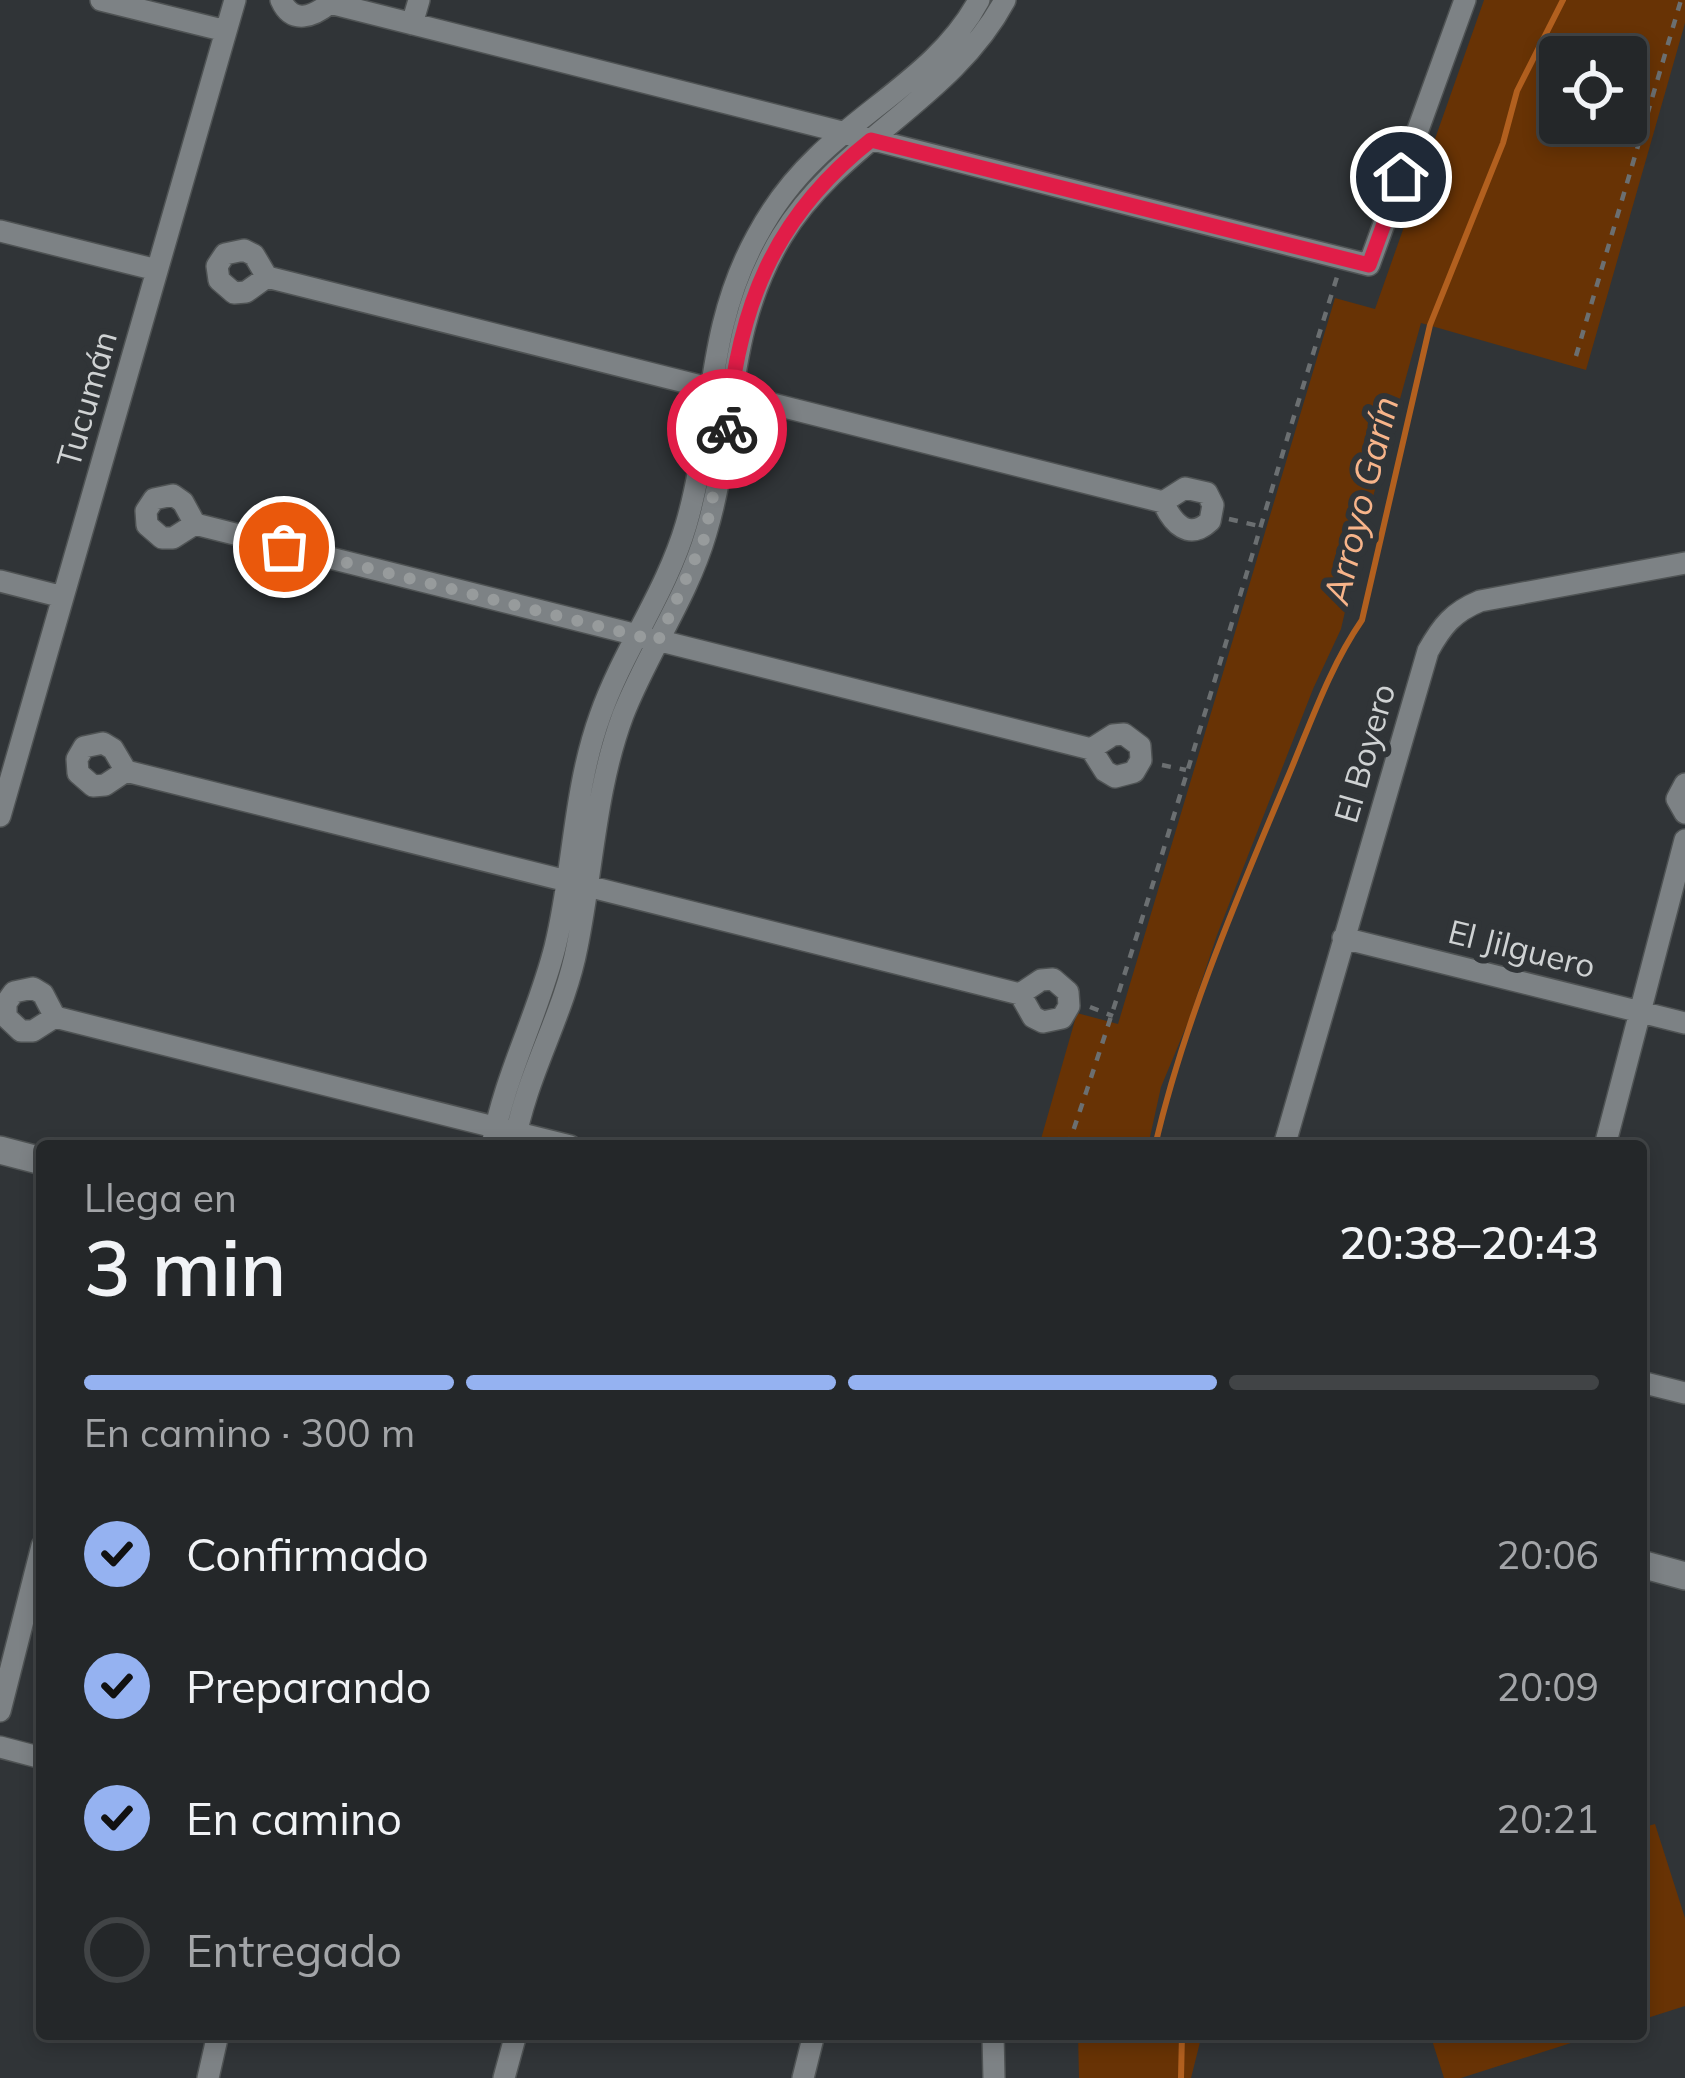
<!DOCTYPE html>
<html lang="es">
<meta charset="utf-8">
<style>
body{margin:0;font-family:Mulish,sans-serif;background:#2c2f31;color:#f1f3f6;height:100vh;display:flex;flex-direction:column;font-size:45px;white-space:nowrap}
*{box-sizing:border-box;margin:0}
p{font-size:39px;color:#a3a5a8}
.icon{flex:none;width:66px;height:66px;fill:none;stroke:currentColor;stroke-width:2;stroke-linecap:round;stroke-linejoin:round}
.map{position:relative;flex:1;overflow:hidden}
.panel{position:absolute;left:36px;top:1140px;width:1611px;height:900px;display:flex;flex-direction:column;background:#242729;border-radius:12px;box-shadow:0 6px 18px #0003,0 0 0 3px #414446}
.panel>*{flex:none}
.fabs{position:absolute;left:1539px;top:36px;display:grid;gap:24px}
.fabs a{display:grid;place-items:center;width:108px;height:108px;border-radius:12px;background:#242729;box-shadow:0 6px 18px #0003,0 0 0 3px #414446;font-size:60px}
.pin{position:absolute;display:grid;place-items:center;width:102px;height:102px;color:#fff;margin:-51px;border:6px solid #fff;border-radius:50%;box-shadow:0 3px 12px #0007}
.courier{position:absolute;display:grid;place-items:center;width:120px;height:120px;margin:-60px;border:9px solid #e11d48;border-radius:50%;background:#fff;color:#222;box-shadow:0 3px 15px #0007}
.summary em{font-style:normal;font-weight:600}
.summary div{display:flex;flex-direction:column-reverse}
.summary{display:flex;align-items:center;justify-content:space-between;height:204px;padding:0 48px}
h1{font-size:78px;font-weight:600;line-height:90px}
.bar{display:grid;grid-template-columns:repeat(4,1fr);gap:18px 12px;align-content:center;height:144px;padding:0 48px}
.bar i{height:15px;border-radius:9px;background:#414446}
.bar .active{background:#95b2f1}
.bar p{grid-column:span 4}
ol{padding:0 48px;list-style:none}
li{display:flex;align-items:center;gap:36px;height:132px}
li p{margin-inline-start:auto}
li .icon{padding:12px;border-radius:50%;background:#95b2f1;color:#111;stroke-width:4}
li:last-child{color:#a3a5a8}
li i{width:66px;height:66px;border:6px solid #414446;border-radius:50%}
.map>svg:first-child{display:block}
.green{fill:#683305;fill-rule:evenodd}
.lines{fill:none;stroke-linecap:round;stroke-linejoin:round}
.stream{stroke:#b2601f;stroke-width:6}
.minor-casing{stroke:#4f5354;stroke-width:24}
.tertiary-casing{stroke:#4f5354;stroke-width:30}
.path{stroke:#6b6f71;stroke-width:4.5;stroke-dasharray:9 9;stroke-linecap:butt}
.minor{stroke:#7d8285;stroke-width:21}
.tertiary{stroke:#7d8285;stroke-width:27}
.done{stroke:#979b9c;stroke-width:12;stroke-dasharray:0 21.6}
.route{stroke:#e11d48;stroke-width:15}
.labels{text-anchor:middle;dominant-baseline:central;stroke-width:12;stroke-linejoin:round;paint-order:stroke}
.street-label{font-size:33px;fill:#cfd2d3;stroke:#303437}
.water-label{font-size:36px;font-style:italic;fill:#f7b48a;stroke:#303437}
</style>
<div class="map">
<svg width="1685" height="2078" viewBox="0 0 1685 2078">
<rect width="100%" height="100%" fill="#303437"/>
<path class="green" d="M1484,0H1685V23L1586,370L1421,323L1363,533L1341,629L1313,689L1217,935L1188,1022L1161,1087L1148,1146H1039L1077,1013L1118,1024L1335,298L1375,309ZM1560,57H1626V123H1560Z
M1655,1824L1685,1918V2006L1641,2020V1828Z
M1078,2034H1202L1191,2078H1079Z
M1430,2034H1572L1574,2042L1461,2078H1444Z"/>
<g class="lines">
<path class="stream" d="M1155,1146C1184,1021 1237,898 1287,779C1310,725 1329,668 1362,620L1430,325L1503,143L1517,91L1563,0
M1181,2078L1182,2034"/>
<defs>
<path id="minor" d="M101,0L226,31
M281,0C292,25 313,17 330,3L1369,265L1465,0
M412,24L419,0
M0,231L157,270
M267,277L246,292L234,293L219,280L217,266L225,254L244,250L254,255L267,277L1163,502
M1185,488L1207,493L1213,505L1210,521C1189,541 1173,524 1163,502Z
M195,524L183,502L173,495L154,499L146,511L147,525L162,538H173L195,524L1091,749L1105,771L1115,777L1134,772L1141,760L1140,746L1124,734L1113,735L1091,749
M0,581L63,597
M126,771L105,785L93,786L78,773L77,759L84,747L103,743L113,749L126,771L1020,994
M1685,784L1677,799L1685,813
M0,816L235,0
M1343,938L1685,1023
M1053,979L1068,992L1069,1006L1062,1018L1043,1022L1033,1017L1020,994L1041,980Z
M55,1017L43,994L33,988L14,992L6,1003V1017L21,1031H33L55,1017L570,1146
M492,1146C504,1077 538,1015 555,947C574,870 573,791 600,716C623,650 666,593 686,525C715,426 704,332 757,236C772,208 794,179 817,157C870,105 943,68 979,0
M514,1146C525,1077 564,1015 577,947C593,869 595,790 623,715C647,653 687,598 706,533C737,430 723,333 782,236C840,141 952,99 1005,0
M1284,1146L1428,651C1442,626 1453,612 1480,601L1685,563
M1605,1146L1685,840
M1641,1382L1685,1393
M0,1711L42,1546
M0,1747L42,1758
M993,2034L994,2078
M208,2078L218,2034
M504,2078L516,2034
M803,2078L814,2034"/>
<path id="tertiary" d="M0,1150L42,1161
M1641,1564L1685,1576"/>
</defs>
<use href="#minor" class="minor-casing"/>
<use href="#tertiary" class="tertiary-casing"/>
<path class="path" d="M1576,356L1681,0
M1229,519L1259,526
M1162,765L1186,770
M1090,1007L1113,1016
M1068,1146C1166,859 1246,566 1337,277"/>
<use href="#minor" class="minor"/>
<use href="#tertiary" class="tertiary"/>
</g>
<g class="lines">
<path class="done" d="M284,547L658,641L704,539L727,429"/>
<path class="route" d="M727,429C738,308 773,217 871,140L1369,265L1401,177"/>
</g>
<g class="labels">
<g class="street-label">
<text transform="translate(86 399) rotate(-74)">Tucumán</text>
<text transform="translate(1364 753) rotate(-74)">El Boyero</text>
<text transform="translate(1522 948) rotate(14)">El Jilguero</text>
</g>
<g class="water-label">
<text transform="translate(1360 500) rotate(-76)">Arroyo Garín</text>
</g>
</g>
</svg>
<div class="fabs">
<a><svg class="icon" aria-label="locate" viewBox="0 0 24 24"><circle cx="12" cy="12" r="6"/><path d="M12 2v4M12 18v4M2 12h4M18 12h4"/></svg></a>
</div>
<div class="pin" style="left:284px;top:547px;background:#ea580c"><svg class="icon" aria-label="bag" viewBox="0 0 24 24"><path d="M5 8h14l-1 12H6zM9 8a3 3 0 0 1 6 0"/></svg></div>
<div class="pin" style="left:1401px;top:177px;background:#1f2937"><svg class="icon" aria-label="home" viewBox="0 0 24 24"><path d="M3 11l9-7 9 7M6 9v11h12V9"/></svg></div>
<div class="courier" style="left:727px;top:429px"><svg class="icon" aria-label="bike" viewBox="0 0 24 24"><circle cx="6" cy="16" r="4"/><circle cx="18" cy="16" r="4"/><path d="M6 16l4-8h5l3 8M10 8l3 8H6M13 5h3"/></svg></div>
<section class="panel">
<div class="summary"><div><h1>3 min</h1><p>Llega en</p></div><em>20:38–20:43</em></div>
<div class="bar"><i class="active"></i><i class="active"></i><i class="active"></i><i></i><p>En camino · 300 m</p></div>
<ol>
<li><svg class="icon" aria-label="check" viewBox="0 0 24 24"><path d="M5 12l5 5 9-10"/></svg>Confirmado<p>20:06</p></li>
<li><svg class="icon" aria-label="check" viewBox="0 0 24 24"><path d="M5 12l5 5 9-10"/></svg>Preparando<p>20:09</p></li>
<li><svg class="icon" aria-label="check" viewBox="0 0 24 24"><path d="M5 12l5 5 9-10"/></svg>En camino<p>20:21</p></li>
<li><i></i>Entregado</li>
</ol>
</section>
</div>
